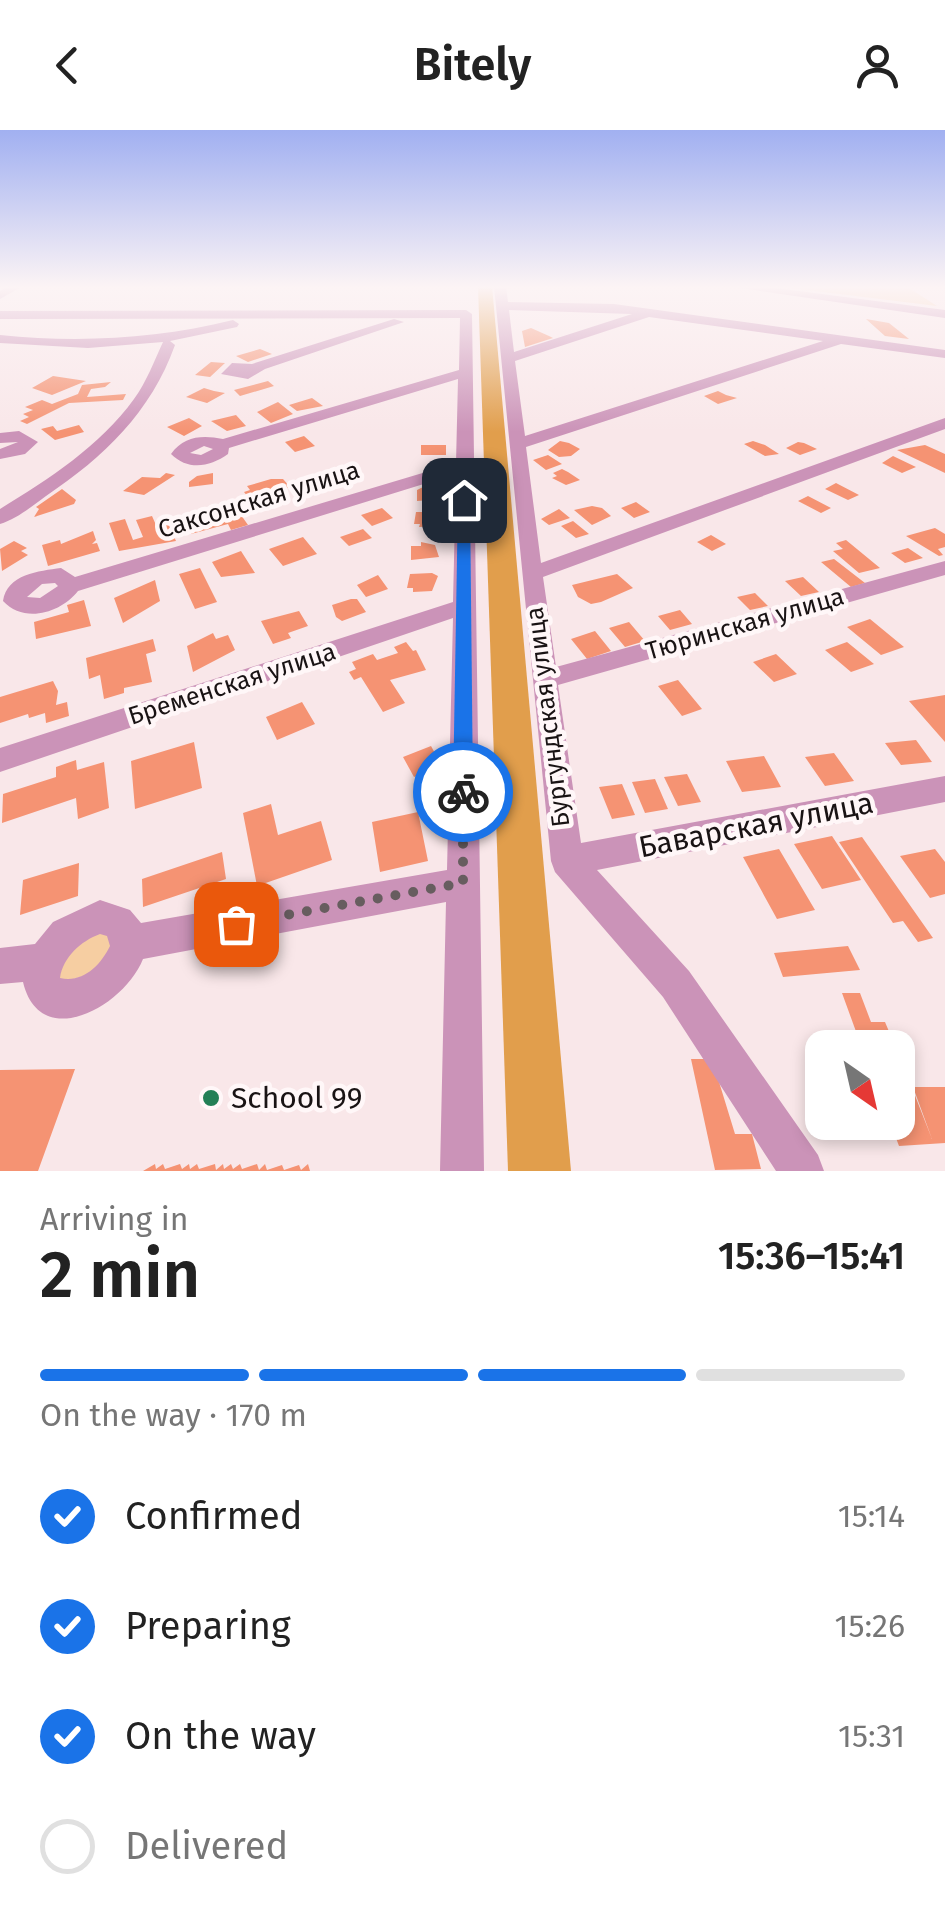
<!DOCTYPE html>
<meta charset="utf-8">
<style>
body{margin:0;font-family:"Fira Sans",sans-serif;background:#f6f6f6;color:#222;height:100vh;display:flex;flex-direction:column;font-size:38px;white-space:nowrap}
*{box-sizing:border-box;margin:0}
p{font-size:32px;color:#767676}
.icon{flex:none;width:55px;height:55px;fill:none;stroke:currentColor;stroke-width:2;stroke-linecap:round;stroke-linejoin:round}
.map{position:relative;height:1041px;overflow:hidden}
.panel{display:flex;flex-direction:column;background:#fff;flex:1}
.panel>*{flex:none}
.needle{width:65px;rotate:146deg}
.buttons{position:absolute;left:805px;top:900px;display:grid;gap:20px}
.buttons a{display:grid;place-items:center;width:110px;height:110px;border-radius:20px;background:#fff;box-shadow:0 5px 15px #0003;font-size:50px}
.pin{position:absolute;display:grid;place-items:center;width:85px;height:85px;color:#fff;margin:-42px;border-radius:20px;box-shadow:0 5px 15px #0006}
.courier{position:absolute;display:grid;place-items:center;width:100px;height:100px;margin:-50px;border:8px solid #1a73e8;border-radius:50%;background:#fff;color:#222;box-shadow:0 2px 12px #0007}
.overview em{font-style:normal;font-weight:600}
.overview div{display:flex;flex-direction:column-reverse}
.overview{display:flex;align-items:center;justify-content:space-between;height:170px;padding:0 40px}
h1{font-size:65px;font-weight:600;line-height:75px}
.bar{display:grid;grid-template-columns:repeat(4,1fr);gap:15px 10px;align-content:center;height:120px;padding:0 40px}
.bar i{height:12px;border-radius:8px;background:#e0e0e0}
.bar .selected{background:#1a73e8}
.bar p{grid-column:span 4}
ol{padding:0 40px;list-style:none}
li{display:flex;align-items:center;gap:30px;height:110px}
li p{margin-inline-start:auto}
li .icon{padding:10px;border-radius:50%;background:#1a73e8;color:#fff;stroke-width:4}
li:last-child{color:#767676}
li i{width:55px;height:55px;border:5px solid #e0e0e0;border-radius:50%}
header{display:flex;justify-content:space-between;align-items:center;height:130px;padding:0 40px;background:#fff;font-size:45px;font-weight:600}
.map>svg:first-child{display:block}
.green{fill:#f6cea2}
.forest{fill:#e19e4c}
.building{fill:#f59373}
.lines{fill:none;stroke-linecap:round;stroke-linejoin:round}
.minor{fill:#cb93b8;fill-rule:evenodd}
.route{fill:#1a73e8}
.done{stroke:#675d5f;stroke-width:10;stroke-dasharray:0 18}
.poi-dot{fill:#237f56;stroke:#fff7f8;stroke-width:4}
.labels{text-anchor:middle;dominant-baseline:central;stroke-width:9;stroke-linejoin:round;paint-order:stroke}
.street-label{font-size:25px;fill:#191314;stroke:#fff7f8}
.near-street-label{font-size:30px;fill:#191314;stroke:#fff7f8}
.near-poi-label{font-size:30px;fill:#191314;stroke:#fff7f8;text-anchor:start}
</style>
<header><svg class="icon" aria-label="back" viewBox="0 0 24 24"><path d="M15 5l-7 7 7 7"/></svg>Bitely<svg class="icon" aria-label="person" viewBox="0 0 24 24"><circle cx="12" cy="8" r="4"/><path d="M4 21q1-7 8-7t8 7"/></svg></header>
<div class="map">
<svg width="945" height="1041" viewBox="0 0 945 1041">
<rect width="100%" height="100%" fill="#f9e7e9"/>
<path class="green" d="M774,156H906L937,176Z
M89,799L113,805L106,840L59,853L56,827Z"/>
<path class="forest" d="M478,156H492L571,1041H508Z"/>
<path class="building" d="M866,189L889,193L909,209L885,206Z
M531,198L549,206L553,208L525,217L522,201Z
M260,219L272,224L248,232L236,226Z
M211,232L225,233L210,247L195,245Z
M53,246L86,251L52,265L32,258Z
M268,251L274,256L240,266L234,260Z
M111,252L105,257L91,259L87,267L126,264L123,270L69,273L27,294L20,291L29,287L23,284L33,280L25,277L42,270L52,274L78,264L82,255Z
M204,258L214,261L225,263L207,273L186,267Z
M718,261L726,265L737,268L718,274L704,266Z
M312,268L323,276L297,281L289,275Z
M278,272L293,284L271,293L257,282Z
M236,285L246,296L227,301L211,291Z
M189,288L202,296L184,306L167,297Z
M79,295L84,302L55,310L41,299L53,296L57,301Z
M304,306L315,316L295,322L285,312Z
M560,311L569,313L580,319L571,326L559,327L548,320Z
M753,311L765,315L779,324L765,326L744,314Z
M798,312L804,313L817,319L800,325L786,318Z
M421,315H446V325H421Z
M925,315L945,324V343L897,320Z
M548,325L562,334L546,340L533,330Z
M893,326L916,337L902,343L882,333Z
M562,339L568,342L580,350L566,355L552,348L557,346L553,343Z
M166,343L175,345L144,365L123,361L142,347L160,348Z
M213,343V354L189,357V352L197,346Z
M271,349H283L290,357L262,366L265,370L253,373L244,362L250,360L247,356Z
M836,353L859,365L848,370L825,359Z
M423,357L439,358L443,369L417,371V360Z
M62,359L76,370L74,374L34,387L39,379L36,377Z
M808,366L831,378L821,383L798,371Z
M636,372L650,382L634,388L621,378Z
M592,376L602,378L611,386L592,395L574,380Z
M229,377L231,388L241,385L248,395L231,400L228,394L191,404L183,389Z
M382,378L393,388L372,396L361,385Z
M559,379L570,388L549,395L541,389Z
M416,382H436L442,384V389L436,396L419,397L420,394H414Z
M152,386L156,395L166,389L176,411L119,421L109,393L125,389L133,410L143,407L136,390Z
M573,391L589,404L576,408L561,396Z
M935,398L945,404V417L938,419L943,425L939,426L906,406Z
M363,399L372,408L349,416L340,407Z
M93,401L96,410L92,414L97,413L100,421L48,436L42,415L60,410L61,414Z
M711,405L726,414L712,421L697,412Z
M303,407L317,424L283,436L269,419Z
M846,410L880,438L859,443L833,421L843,419L836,413Z
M14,411L27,418L21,421L28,425L2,441L0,419Z
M421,412L435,415L439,427L411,430V416H421Z
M908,418L923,428L905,433L891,423Z
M241,421L255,443L221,447L212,432Z
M834,429L865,453L851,457L821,432Z
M200,438L217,472L195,479L179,444Z
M432,443L438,446L432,461L413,462V458H407L410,444Z
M617,444L633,458L601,472L591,474L578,467L572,455Z
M378,445L388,459L366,467L357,455Z
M803,447L819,462L801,466L785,451Z
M155,450L160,471L123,493L114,468Z
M755,463L768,476L750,480L737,467Z
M351,469H357L366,482L342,491L336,487L332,475Z
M84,470L91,496L36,509L34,492L69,482L67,475Z
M680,480L692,494L670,500L658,486Z
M299,481L308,496L288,503L291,508L273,514L261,491Z
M870,489L904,517L881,525L847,497Z
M629,492L645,511L625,517L609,498Z
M595,501L611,521L587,529L571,509Z
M213,503L216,509L228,505L235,520L193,542L187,516Z
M153,509L156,521L146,524L152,552L124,558V563L104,569L100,545L89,549L86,528Z
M406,512L413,521L416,520L426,540L390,550L405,573L383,582L361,547L354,550L349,542L356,539L352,532L373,524L377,530L398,523L394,517Z
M847,512L874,534L851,542L825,520Z
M776,524L797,544L774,552L753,532Z
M678,550L702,579L682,586L658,556Z
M53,551L58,561L56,575L67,572L69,586L46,593L45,583L29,588L28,584L0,593V567Z
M945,565V612L909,571Z
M302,572L315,594L277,610L266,587Z
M916,610L932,632L901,635L885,613Z
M194,612L202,658L135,679L131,631Z
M431,616L442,636L414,647L403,627Z
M834,623L854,651L825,656L805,627Z
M764,626L781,657L742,662L726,631Z
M76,630L77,640L104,632L109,678L78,689L76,668L2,693L3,664L56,647V637Z
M687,644L701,672L678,676L664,647Z
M655,649L668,679L645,683L632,652Z
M622,654L635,685L612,689L599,657Z
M271,674L278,705L321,691L332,730L257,756L243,683Z
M418,682L428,731L380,742L372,692Z
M832,706L861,750L822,759L794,714Z
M862,707L933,808L918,812L903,791L893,793L839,712Z
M779,719L815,780L777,789L743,727Z
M935,719L945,732V764L930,768L900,726Z
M222,722L226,749L143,777L142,749Z
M79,733L78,766L20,785L23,750Z
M848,816L860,840L783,847L774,823Z
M842,863H860L871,892H885L896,918H862Z
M898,922L932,1009L913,957H945V1013L899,1016L890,992H898Z
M691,929H712L735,1004H752L761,1039L715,1040Z
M75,939L38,1041H0V940Z
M155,1034L156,1039L163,1034L165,1039L180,1034L182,1039L189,1034L190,1039L197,1034L199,1039L215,1034L216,1040L223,1034L224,1039L231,1034L233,1039L240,1034L242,1039L257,1034L259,1040L265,1034L267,1040L282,1035L284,1040L299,1035L301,1040L308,1034L310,1041H143Z"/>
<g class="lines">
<path class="minor" d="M9,156H23L0,169V161Z
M494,156H506L508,172L614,174L945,220V228L841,214L526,317L541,433L945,288V299L543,447L556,537L945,431V445L558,555L581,713L945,646V672L597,740L689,841L818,1025L824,1041H776L663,867L555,742L551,731ZM509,180L632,184L514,222ZM649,187L823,211L525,306L515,231Z
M727,156H760L945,180V188Z
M466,180L472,184L484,1041H440L446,772L143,829C124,877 40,923 23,852L0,854V818L35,814L53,792L100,770L130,780L141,793L447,740L453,488L0,642V618L453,472L456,344L78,461C61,483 24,494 3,471C7,444 39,441 61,438L75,447L456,333L458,249L229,318L228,324C210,337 188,341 171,324C184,306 202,305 223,309L459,240L460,188L0,189V181ZM204,316L213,319L201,325L190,323ZM55,453L58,456L40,468L27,467L42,454ZM100,804L107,806L110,816C100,836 83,853 60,848C63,827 81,811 100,804Z
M394,189L404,192L265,239L248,249L221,244L232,233L252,234Z
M233,190L239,194L237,197L170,211L175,215C151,282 104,327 46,366C32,376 17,389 0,394V379C49,349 100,316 134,269C147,251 154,231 163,212L88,218L0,213V205C79,213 156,209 233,190Z
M19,301L38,312L25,324L0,329V319L18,312L0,313V303Z"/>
</g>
<linearGradient id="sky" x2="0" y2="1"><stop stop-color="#a1b0f1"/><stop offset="0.52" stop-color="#fcf4f5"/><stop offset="1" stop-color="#fcf4f5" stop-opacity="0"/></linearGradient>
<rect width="945" height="302" fill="url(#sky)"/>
<path class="route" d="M464,367L470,370L473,662L463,671L453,662L458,370Z"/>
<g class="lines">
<path class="done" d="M236,794L463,753V662"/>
</g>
<circle class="poi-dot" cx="211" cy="968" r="10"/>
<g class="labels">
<g class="street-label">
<text transform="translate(259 370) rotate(-17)">Саксонская улица</text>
<text transform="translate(745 494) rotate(-16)">Тюринская улица</text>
<text transform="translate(232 554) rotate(-18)">Бременская улица</text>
<text transform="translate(548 587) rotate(-97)">Бургундская улица</text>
</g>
<g class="near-street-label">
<text transform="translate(756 695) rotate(-11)">Баварская улица</text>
</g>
<g class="near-poi-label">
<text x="231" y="968">School 99</text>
</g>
</g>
</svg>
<div class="buttons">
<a><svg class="needle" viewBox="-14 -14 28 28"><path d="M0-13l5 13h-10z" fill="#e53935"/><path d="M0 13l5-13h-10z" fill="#767676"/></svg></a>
</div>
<div class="pin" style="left:236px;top:794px;background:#ea580c"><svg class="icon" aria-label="bag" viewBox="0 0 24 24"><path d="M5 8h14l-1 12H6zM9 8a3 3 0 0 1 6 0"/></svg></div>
<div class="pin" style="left:464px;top:370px;background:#1f2937"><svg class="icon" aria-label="home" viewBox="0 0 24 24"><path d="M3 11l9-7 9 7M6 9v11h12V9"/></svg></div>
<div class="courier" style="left:463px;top:662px"><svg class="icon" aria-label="bike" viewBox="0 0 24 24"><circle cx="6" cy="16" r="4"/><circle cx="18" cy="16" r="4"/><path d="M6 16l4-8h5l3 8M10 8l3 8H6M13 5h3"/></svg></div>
</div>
<section class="panel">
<div class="overview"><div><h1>2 min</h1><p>Arriving in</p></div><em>15:36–15:41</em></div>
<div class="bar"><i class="selected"></i><i class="selected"></i><i class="selected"></i><i></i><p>On the way · 170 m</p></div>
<ol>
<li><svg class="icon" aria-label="check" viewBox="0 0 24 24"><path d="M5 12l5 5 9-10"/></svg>Confirmed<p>15:14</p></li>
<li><svg class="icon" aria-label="check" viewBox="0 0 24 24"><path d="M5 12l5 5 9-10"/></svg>Preparing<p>15:26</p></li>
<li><svg class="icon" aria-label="check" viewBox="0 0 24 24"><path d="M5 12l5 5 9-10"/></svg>On the way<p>15:31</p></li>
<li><i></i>Delivered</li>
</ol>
</section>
